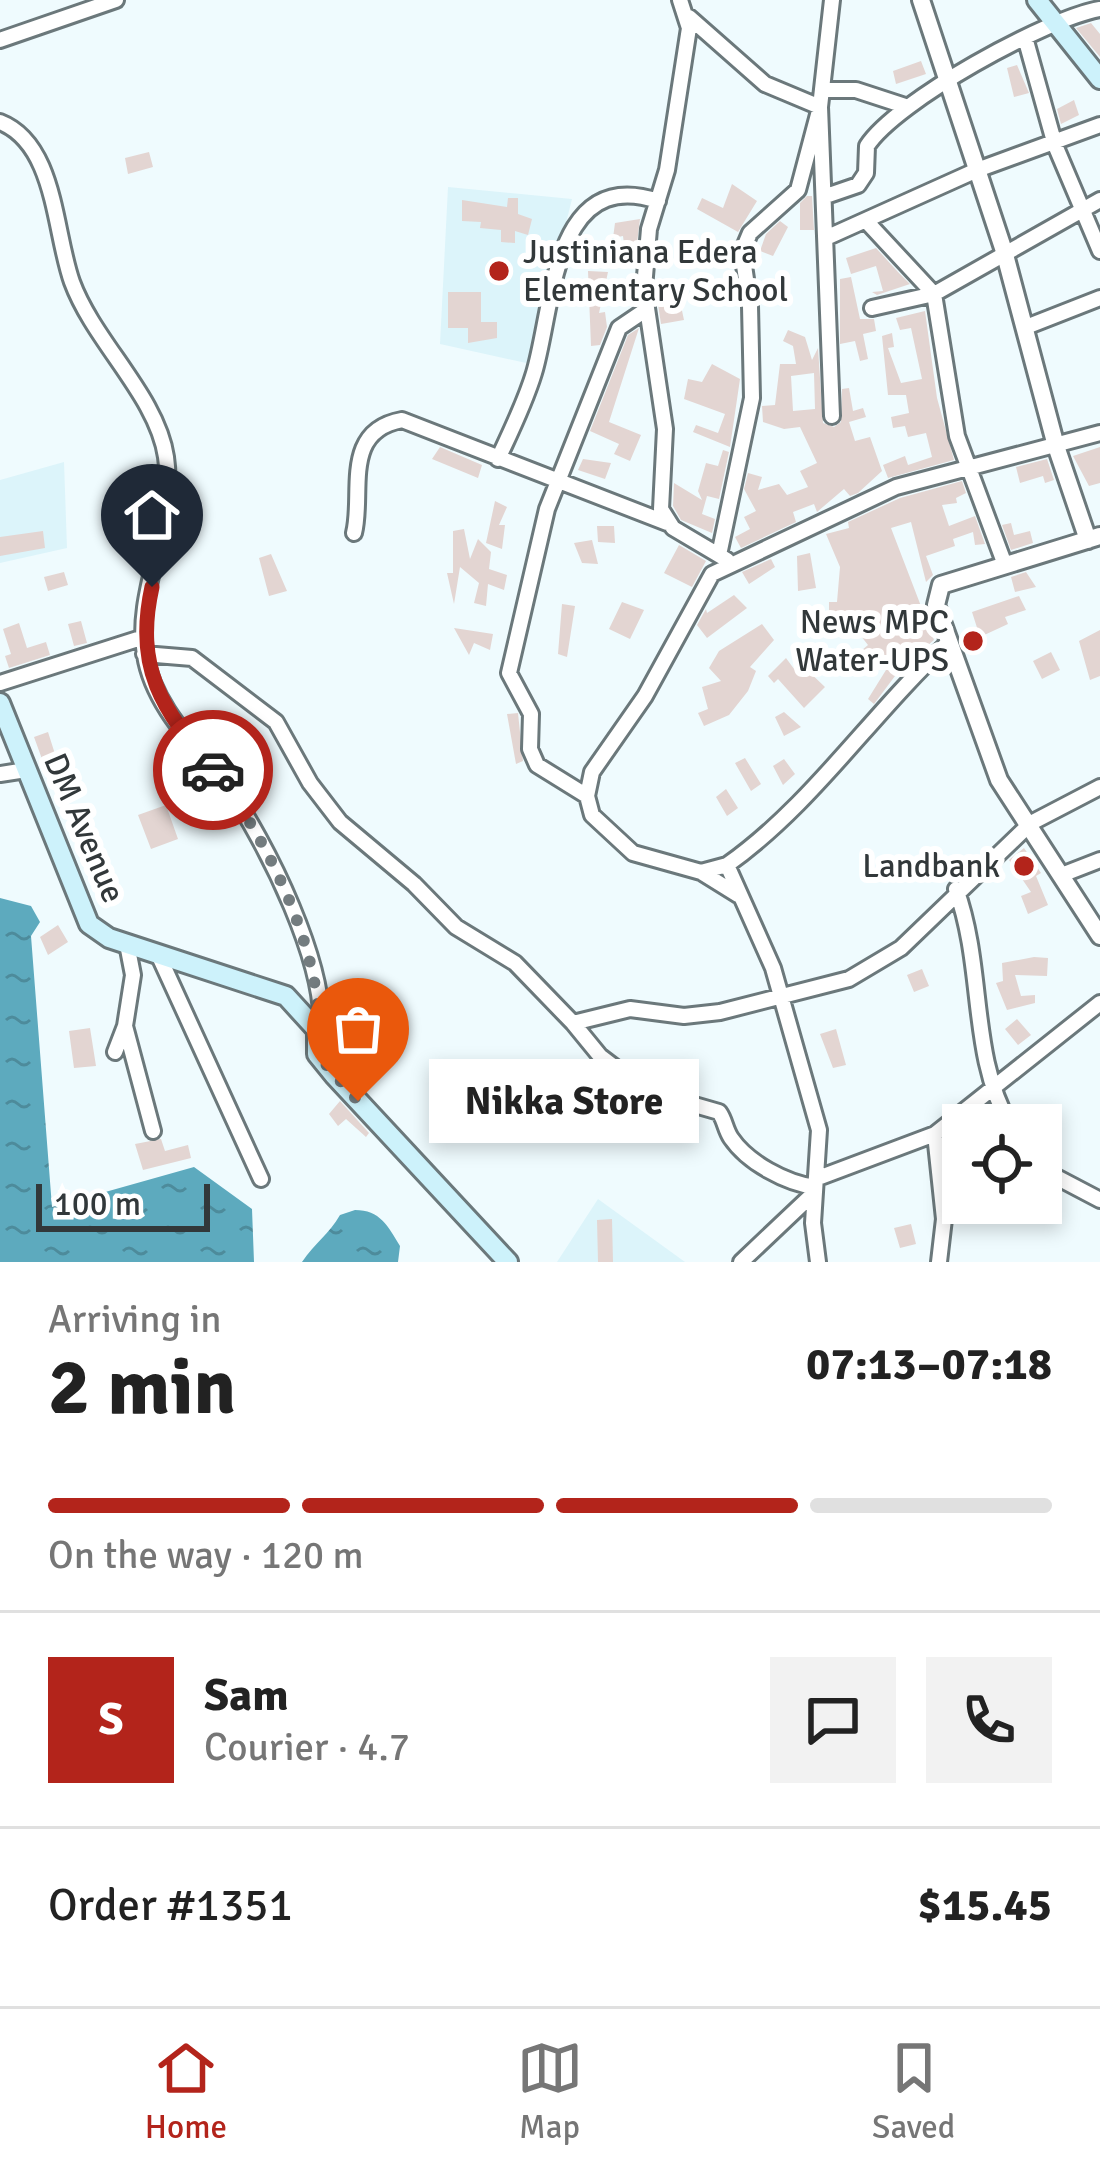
<!DOCTYPE html>
<meta charset="utf-8">
<style>
body{margin:0;font-family:Signika,sans-serif;background:#f2f2f2;color:#222;height:100vh;display:flex;flex-direction:column;font-size:45px;white-space:nowrap}
*{box-sizing:border-box;margin:0}
p{font-size:39px;color:#767676}
.icon{flex:none;width:66px;height:66px;fill:none;stroke:currentColor;stroke-width:2;stroke-linecap:round;stroke-linejoin:round}
.map{position:relative;height:1262px;overflow:hidden}
.panel{display:flex;flex-direction:column;background:#fff;flex:1}
.panel>*{flex:none}
.controls{position:absolute;left:942px;top:1104px;display:grid;gap:24px}
.controls a{display:grid;place-items:center;width:120px;height:120px;border-radius:0px;background:#fff;box-shadow:0 6px 18px #0003;font-size:60px}
.scale{position:absolute;left:36px;bottom:30px;width:174px;box-sizing:border-box;padding-left:12px;border:6px solid #32383a;border-top:0;font-size:33px;line-height:42px;white-space:nowrap;color:#32383a;-webkit-text-stroke:9px #fff;paint-order:stroke}
.pin{position:absolute;display:grid;place-items:center;width:102px;height:102px;color:#fff;margin:-123px -51px;border-radius:50% 50% 50% 0;rotate:-45deg;box-shadow:0 0 12px #0007}
.pin .icon{rotate:45deg}
.courier{position:absolute;display:grid;place-items:center;width:120px;height:120px;margin:-60px;border:9px solid #b3241b;border-radius:50%;background:#fff;color:#222;box-shadow:0 3px 15px #0007}
.bubble{position:absolute;height:84px;border-radius:0px;background:#fff;box-shadow:0 6px 18px #0003;font-size:39px;font-weight:700;line-height:84px;text-align:center}
.head em{font-style:normal;font-weight:700}
.head div{display:flex;flex-direction:column-reverse}
.head{display:flex;align-items:center;justify-content:space-between;height:204px;padding:0 48px}
h1{font-size:78px;font-weight:700;line-height:90px}
.bar{display:grid;grid-template-columns:repeat(4,1fr);gap:18px 12px;align-content:center;height:144px;padding:0 48px}
.bar i{height:15px;border-radius:9px;background:#e0e0e0}
.bar .on{background:#b3241b}
.bar p{grid-column:span 4}
.line{display:flex;align-items:center;gap:30px;padding:0 48px;border-top:3px solid #e0e0e0}
.line div{flex:1}
.round{display:grid;place-items:center;flex:none;width:126px;height:126px;border-radius:0px;background:#f2f2f2}
.menu{display:flex;justify-content:space-around;align-items:center;height:168px;border-top:3px solid #e0e0e0;background:#fff;font-size:33px;color:#767676}
.menu a{display:grid;justify-items:center;gap:6px}
.menu .on{color:#b3241b}
.map>svg:first-child{display:block}
.built{fill:#dcf4fa}
.water{fill:url(#water-ripples)}
.building{fill:#e3d5d2;fill-rule:evenodd}
.lines{fill:none;stroke-linecap:round;stroke-linejoin:round}
.minor-casing{stroke:#6b787b;stroke-width:20}
.tertiary-casing{stroke:#6b787b;stroke-width:22}
.secondary-casing{stroke:#6b787b;stroke-width:24}
.minor{stroke:#fff;stroke-width:14}
.tertiary{stroke:#fff;stroke-width:16}
.secondary{stroke:#cdf2fb;stroke-width:18}
.done{stroke:#747c7f;stroke-width:12;stroke-dasharray:0 21.6}
.route{stroke:#b3241b;stroke-width:15}
.poi-dot{fill:#b3241b;stroke:#fff;stroke-width:4.5}
.labels{text-anchor:middle;dominant-baseline:central;stroke-width:12;stroke-linejoin:round;paint-order:stroke}
.poi-label{font-size:33px;fill:#32383a;stroke:#fff;text-anchor:end}
.street-label{font-size:33px;fill:#32383a;stroke:#fff}
</style>
<div class="map">
<svg width="1100" height="1262" viewBox="0 0 1100 1262">
<defs>
<pattern id="water-ripples" width="26" height="14" patternUnits="userSpaceOnUse" patternTransform="scale(3)"><rect width="26" height="14" fill="#5daabe"/><path d="M2 4q2-2 4 0t4 0M15 11q2-2 4 0t4 0" fill="none" stroke="#4d8b9b"/></pattern>
</defs>
<rect width="100%" height="100%" fill="#effbfe"/>
<path class="built" d="M448,187L572,199L531,364L440,344Z
M64,462L67,548L0,563V480Z
M598,1199L685,1262H557Z"/>
<path class="water" d="M0,898L31,906L40,922L31,936L52,1207L194,1167L252,1209L254,1262H0Z
M355,1210C380,1210 388,1226 400,1246L398,1262H302C315,1243 329,1234 340,1215Z"/>
<path class="building" d="M1091,23L1100,34V57L1076,28Z
M921,61L926,74L896,84L893,71Z
M1017,65L1029,93L1014,97L1007,68Z
M1074,100L1079,115L1061,124L1057,109Z
M149,152L153,167L128,174L125,158Z
M732,184L757,201L738,232L697,209L702,198L723,208Z
M807,196H812L814,230H800V203Z
M508,198H518V214L532,219L528,235L515,231V243L501,242V230L480,228L481,222L462,221V200L507,207Z
M640,219L636,251L625,252L623,236L613,238L615,223Z
M780,221L788,227L773,256L760,251L766,234Z
M876,248L898,272L910,284L877,295L872,292L883,291L876,266L851,274L846,258Z
M588,271L608,272L599,313L605,312L607,327L600,345L591,346Z
M851,277L860,319H874L876,331L863,334L868,359L860,361L855,341L840,344V279Z
M677,287L684,320L661,324L656,291Z
M448,292H481V322H497V338L468,343V328H448Z
M925,311L937,398L954,460L888,478L883,465L905,456L908,465L932,457L926,433L908,437L905,426L893,428L891,417L909,413L906,395H888L882,336L892,333L894,347L888,348L901,383L922,379L911,328L900,330L896,318Z
M639,328L609,422L641,435L630,461L614,454L619,444L590,431L628,335Z
M788,330L805,337L812,360L818,348L823,423L834,427L841,422L842,389L849,388L853,411L863,408L866,417L849,422L855,441L870,437L882,471L858,493L850,496L844,489L817,512L814,504L793,512L796,522L741,548L735,537L750,529L744,517L756,511L744,489L748,473L762,477L758,490L779,484L787,495L808,487L800,471L817,463L800,427L784,429L763,422L762,406L775,405L780,364H796L793,346L783,341ZM814,373L815,409L793,411L791,376Z
M712,364L740,379L730,447L693,432L696,425L718,433L725,414L684,399L688,379L702,382Z
M440,447L482,465L478,478L432,459Z
M1100,447V483L1089,486L1073,456Z
M723,450L729,452L719,499L707,496L702,514L715,519L712,533L681,520L673,506L674,483L702,500L698,491L706,463L718,466Z
M583,459L611,463L605,479L578,470Z
M1047,459L1054,480L1045,483L1043,476L1020,483L1016,467Z
M962,481L966,493L956,498L957,503L942,505L949,526L975,516L985,544L975,545L973,532L953,539L955,546L926,556L933,575L926,582L911,522L891,528L934,640L901,668L874,704L868,699L886,670L874,655L855,671L848,662L868,645L846,617L829,616V602H837L840,567L826,534L849,528L848,522L900,498Z
M495,501L507,507L499,525H505L502,549L486,543Z
M1011,523L1014,535L1030,531L1033,543L1011,550L1002,525Z
M597,526H614L615,543L598,542Z
M464,529L470,559L478,539L491,552L489,569L507,575L504,590L488,584L486,606L474,603L479,583L460,567L454,604L447,573H453V531Z
M43,531L45,548L0,556V537Z
M592,540L598,564L582,563L574,543Z
M679,545L706,561L692,587L664,573Z
M810,553L816,588L798,591L797,556Z
M271,554L287,591L269,596L259,558Z
M771,559L775,567L749,584L742,572Z
M64,572L68,585L48,591L44,577Z
M1026,572L1036,587L1015,592L1011,577Z
M734,595L747,608L707,638L697,625L706,609L707,613Z
M1019,596L1026,610L1005,617L1008,624L980,637L972,612Z
M622,602L644,610L630,639L609,629Z
M562,604L575,606L567,657L558,654Z
M81,621L87,643L74,646L68,624Z
M19,623L27,648L46,642L50,655L9,668L5,656L11,654L3,629Z
M762,624L774,640L750,667L756,671L748,691L729,715L704,726L698,713L708,709L702,687L721,681L709,668L719,651Z
M454,628L493,634L490,650L474,643L469,655Z
M977,630L984,647L968,653L961,635Z
M1100,630V676L1090,680L1079,641Z
M810,652L817,657L804,667L825,687L804,708L778,679L774,683L768,676L786,658L797,673L792,656L800,663Z
M1051,652L1060,670L1042,679L1033,661Z
M784,712L801,727L784,736L775,717Z
M518,713L523,761L516,764L507,714Z
M48,732L55,754L42,759L34,737Z
M745,758L761,784L751,791L735,763Z
M784,759L795,774L783,785L773,766Z
M726,789L738,808L727,816L716,797Z
M166,805L178,839L151,849L138,815Z
M1024,848L1041,873L1036,876L1048,905L1028,914L1021,896L1031,892L1009,860Z
M58,925L68,942L48,955L40,937Z
M1034,957L1048,958L1047,976L1015,975L1021,996L1035,995V1003L1007,1010L996,983L1003,981L1002,963Z
M922,969L929,986L914,992L907,975Z
M1017,1019L1031,1035L1018,1045L1005,1029Z
M90,1028L96,1066L74,1068L69,1031Z
M836,1029L846,1065L833,1068L820,1034Z
M340,1101L369,1133L366,1137L346,1119L338,1126L329,1114Z
M161,1139L165,1151L188,1145L191,1158L143,1170L135,1144Z
M612,1219L613,1262H598L597,1220Z
M911,1224L916,1244L900,1248L894,1228Z"/>
<g class="lines">
<defs>
<path id="minor" d="M680,0L689,28L667,170L649,229L644,288L665,429L661,509L673,528L727,560
M689,17L765,84L820,107L798,190L750,233L742,252L750,306L752,398L719,555
M0,40L116,0
M1026,41L1055,145L1100,251
M823,90H856L905,106
M0,122C56,144 54,232 72,282C94,342 157,396 166,457C176,526 134,592 145,655C153,706 196,746 226,785C265,839 331,971 320,1037
M826,196L858,185L866,173L867,146C896,101 1047,18 1100,9
M868,223L934,294L957,436L1005,565
M828,237L977,170L1100,125
M872,308L934,294L1100,200
M1026,327L1100,298
M832,416L820,107L832,0
M498,459C511,431 525,403 534,373C554,307 552,166 658,201
M354,533C364,494 341,431 402,420L667,523
M144,654L192,658L276,722L310,783L340,822L414,884L456,927L515,963L573,1023L630,1009L684,1016L720,1012L849,979L901,948L1031,823L1100,787
M0,683L144,637
M0,774L26,770
M587,796L537,765L530,749L531,714L509,673L547,509L619,328L647,309
M727,865C812,805 872,713 948,643
M701,872L727,865L773,968L819,1130L813,1223L818,1262
M1064,874L1100,860
M956,889C985,969 969,1054 1010,1125
M738,895L701,872L633,853L592,815L587,796L592,772L645,696L712,574L896,487L1100,433
M127,944L133,975L125,1026L153,1131
M158,954L261,1179
M573,1023L600,1056L646,1091L719,1112C725,1120 725,1129 731,1138C748,1163 786,1183 815,1187
M115,1052L125,1026
M1041,1169L1100,1200
M818,1178L935,1134
M741,1262L815,1192
M939,1262L944,1219L935,1134L1100,1003"/>
<path id="tertiary" d="M921,0L1004,251L1056,446L1088,540
M1100,536L941,585L936,605L999,780L1100,936"/>
<path id="secondary" d="M1037,0L1100,79
M0,703L89,924L109,938L286,996L317,1030V1054L334,1075L508,1262"/>
</defs>
<use href="#minor" class="minor-casing"/>
<use href="#tertiary" class="tertiary-casing"/>
<use href="#secondary" class="secondary-casing"/>
<use href="#minor" class="minor"/>
<use href="#tertiary" class="tertiary"/>
<use href="#secondary" class="secondary"/>
</g>
<g class="lines">
<path class="done" d="M213,770C268,836 331,968 317,1054L358,1101"/>
<path class="route" d="M152,587C134,668 162,709 213,770"/>
</g>
<g class="poi-dot">
<circle cx="499" cy="271" r="12"/>
<circle cx="973" cy="641" r="12"/>
<circle cx="1024" cy="866" r="12"/>
</g>
<g class="labels">
<g class="poi-label">
<text x="523" y="252" text-anchor="start">Justiniana Edera<tspan x="523" dy="38">Elementary School</tspan></text>
<text x="949" y="622">News MPC<tspan x="949" dy="38">Water-UPS</tspan></text>
<text x="1000" y="866">Landbank</text>
</g>
<g class="street-label">
<text transform="translate(84 828) rotate(67)">DM Avenue</text>
</g>
</g>
</svg>
<div class="controls">
<a><svg class="icon" aria-label="locate" viewBox="0 0 24 24"><circle cx="12" cy="12" r="6"/><path d="M12 2v4M12 18v4M2 12h4M18 12h4"/></svg></a>
</div>
<div class="scale">100 m</div>
<div class="pin" style="left:358px;top:1101px;background:#ea580c"><svg class="icon" aria-label="bag" viewBox="0 0 24 24"><path d="M5 8h14l-1 12H6zM9 8a3 3 0 0 1 6 0"/></svg></div>
<div class="pin" style="left:152px;top:587px;background:#1f2937"><svg class="icon" aria-label="home" viewBox="0 0 24 24"><path d="M3 11l9-7 9 7M6 9v11h12V9"/></svg></div>
<div class="courier" style="left:213px;top:770px"><svg class="icon" aria-label="car" viewBox="0 0 24 24"><path d="M5 17H2v-5l4-1 3-4h7l3 4 3 1v5h-3M9 17h6M6 11h13"/><circle cx="7" cy="17" r="2"/><circle cx="17" cy="17" r="2"/></svg></div>
<div class="bubble" style="left:429px;top:1059px;width:270px">Nikka Store</div>
</div>
<section class="panel">
<div class="head"><div><h1>2 min</h1><p>Arriving in</p></div><em>07:13–07:18</em></div>
<div class="bar"><i class="on"></i><i class="on"></i><i class="on"></i><i></i><p>On the way · 120 m</p></div>
<div class="line" style="height:216px"><b class="round" style="background:#b3241b;color:#fff">S</b><div><b>Sam</b><p>Courier · 4.7</p></div><a class="round"><svg class="icon" aria-label="chat" viewBox="0 0 24 24"><path d="M4 5h16v11H9l-5 4z"/></svg></a><a class="round"><svg class="icon" aria-label="phone" viewBox="0 0 24 24"><path d="M5 4h4l2 5-3 2q2 4 5 5l2-3 5 2v4C11 20 4 13 5 4z"/></svg></a></div>
<div class="line" style="height:156px"><div>Order #1351</div><b>$15.45</b></div>
</section>
<nav class="menu">
<a class="on"><svg class="icon" aria-label="home" viewBox="0 0 24 24"><path d="M3 11l9-7 9 7M6 9v11h12V9"/></svg>Home</a>
<a><svg class="icon" aria-label="map" viewBox="0 0 24 24"><path d="M3 6l6-2 6 2 6-2v14l-6 2-6-2-6 2zM9 4v14M15 6v14"/></svg>Map</a>
<a><svg class="icon" aria-label="saved" viewBox="0 0 24 24"><path d="M7 4h10v16l-5-4-5 4z"/></svg>Saved</a>
</nav>
